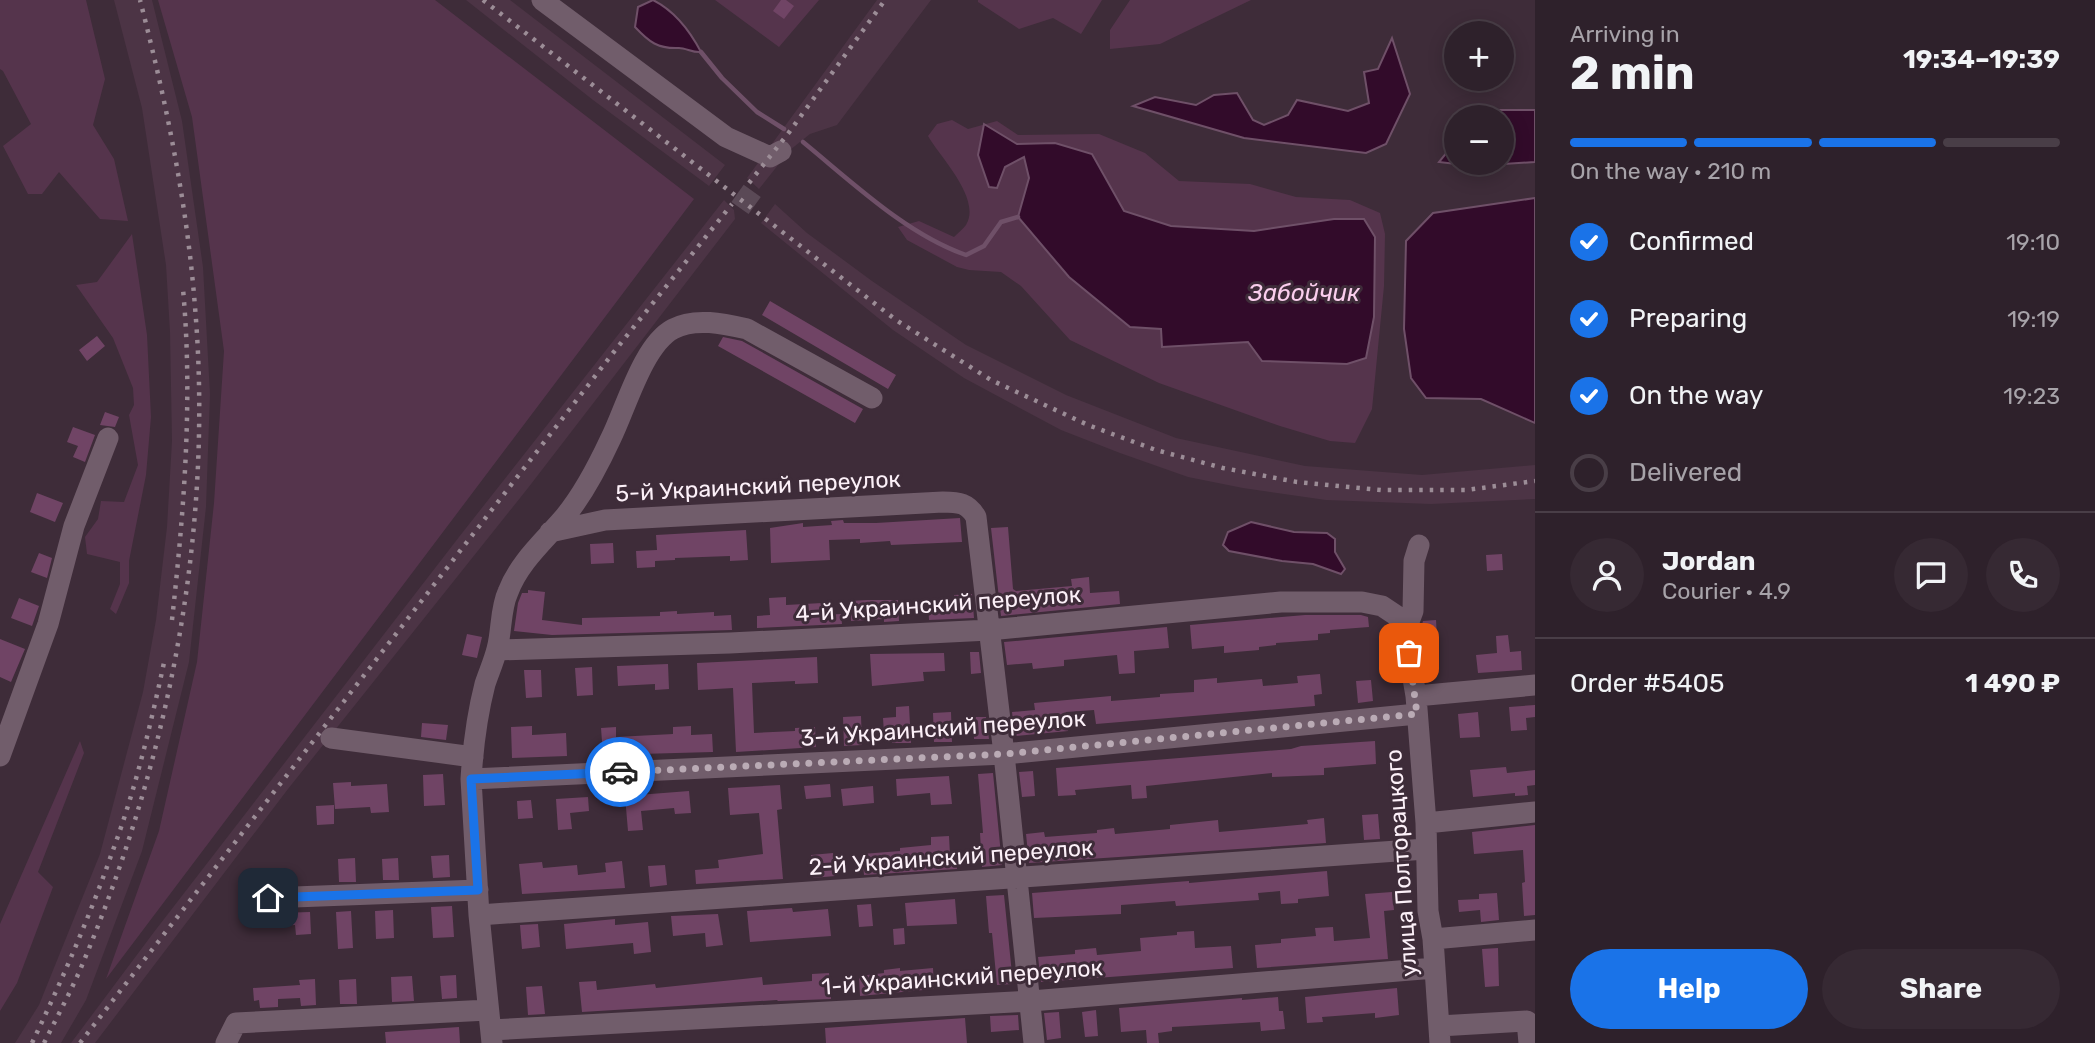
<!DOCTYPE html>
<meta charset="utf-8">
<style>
body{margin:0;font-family:Rubik,sans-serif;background:#362933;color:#f1f3f6;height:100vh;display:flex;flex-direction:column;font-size:26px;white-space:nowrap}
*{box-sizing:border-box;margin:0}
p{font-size:23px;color:#a7a3a9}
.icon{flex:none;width:38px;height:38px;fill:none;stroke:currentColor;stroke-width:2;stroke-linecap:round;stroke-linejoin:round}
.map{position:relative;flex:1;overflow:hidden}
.drawer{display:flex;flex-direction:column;background:#2e212b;width:560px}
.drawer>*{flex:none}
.fabs{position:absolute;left:1444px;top:21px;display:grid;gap:14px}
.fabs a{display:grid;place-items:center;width:70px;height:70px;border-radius:50%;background:#2e212b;box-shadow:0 4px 18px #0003,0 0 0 2px #493e47;font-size:35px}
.pin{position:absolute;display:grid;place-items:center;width:60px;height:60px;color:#fff;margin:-30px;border-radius:14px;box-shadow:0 4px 10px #0006}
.courier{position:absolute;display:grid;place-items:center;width:70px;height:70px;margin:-35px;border:5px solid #1a73e8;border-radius:50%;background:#fff;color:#222;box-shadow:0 2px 9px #0007}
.headline em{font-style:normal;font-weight:700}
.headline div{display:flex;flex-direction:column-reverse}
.headline{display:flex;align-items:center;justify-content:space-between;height:119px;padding:0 35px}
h1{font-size:46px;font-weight:700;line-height:52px}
.bar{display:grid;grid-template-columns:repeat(4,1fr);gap:10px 7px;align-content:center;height:84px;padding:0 35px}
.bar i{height:9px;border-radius:5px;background:#493e47}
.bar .active{background:#1a73e8}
.bar p{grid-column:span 4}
.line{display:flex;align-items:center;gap:18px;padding:0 35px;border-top:2px solid #493e47}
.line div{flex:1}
.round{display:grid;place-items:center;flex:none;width:74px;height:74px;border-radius:37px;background:#362933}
ol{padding:0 35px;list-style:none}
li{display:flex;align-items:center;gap:21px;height:77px}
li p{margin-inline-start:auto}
li .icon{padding:7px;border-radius:50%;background:#1a73e8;color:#fff;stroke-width:4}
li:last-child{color:#a7a3a9}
li i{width:38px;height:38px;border:4px solid #493e47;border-radius:50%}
.cta{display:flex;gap:14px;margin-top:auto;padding:14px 35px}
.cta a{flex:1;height:80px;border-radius:42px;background:#1a73e8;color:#fff;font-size:28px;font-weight:700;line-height:80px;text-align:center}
.cta a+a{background:#362933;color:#f1f3f6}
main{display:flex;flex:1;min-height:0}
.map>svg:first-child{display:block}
.built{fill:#4c3445}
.green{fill:#55344c}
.water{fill:#320b2a;stroke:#6f5068;stroke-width:2}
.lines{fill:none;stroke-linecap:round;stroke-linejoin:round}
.stream{stroke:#6f5068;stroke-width:4.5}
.building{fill:#704465}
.minor-tunnel{stroke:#5a4956;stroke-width:21;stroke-dasharray:21 10;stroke-linecap:butt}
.minor{stroke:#715d6b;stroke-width:21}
.rail{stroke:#9c8d97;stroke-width:4.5;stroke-dasharray:3.5 7;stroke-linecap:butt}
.done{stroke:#baabb5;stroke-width:7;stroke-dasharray:0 12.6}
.route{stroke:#1a73e8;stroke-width:9}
.labels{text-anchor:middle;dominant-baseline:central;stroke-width:6;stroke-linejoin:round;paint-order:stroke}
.street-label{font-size:23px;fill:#fcf0f8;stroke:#3e2c39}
.water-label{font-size:24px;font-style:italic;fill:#faceed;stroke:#3e2c39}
</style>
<main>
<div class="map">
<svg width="1535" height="1043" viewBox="0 0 1535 1043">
<rect width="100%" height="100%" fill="#3e2c39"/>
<path class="built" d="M114,0H152L182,121L203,267L210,394L206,507L189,662L142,851L86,1000L61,1043H15L39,1005L100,854L143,692L156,620L167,527L172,441L170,332L166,265L142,108Z
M466,0H510L725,165L709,186L593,100Z
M877,0H931L837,125L810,134L790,150L759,189L747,178Z
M724,200L734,210L735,219L528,488L288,789L95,1043H71L154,932L459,537Z
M775,204L807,233L872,281L966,345L1066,395L1176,438L1305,466L1422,475L1535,465V499L1431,504L1326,500L1243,488L1188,477L1120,453L1061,430L964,378L893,330L761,223Z"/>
<path class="green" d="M0,0H86L105,79L93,125L114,159L128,221L100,219L59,172L42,194H28L3,146L31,124L3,71L0,69Z
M158,0H435L694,199L106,979L159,831L197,662L214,503L224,351L192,117Z
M715,0H819L779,47Z
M978,0H1102L1081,34L1053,18L1019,29L978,2Z
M1130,0H1251L1160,44L1110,49V30Z
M952,120L968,129L997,121L1018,135L1099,134L1145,153L1179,181L1250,184L1296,197L1350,200L1380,213L1385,234L1384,286L1372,409L1355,443L1330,441L1280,426L1159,383L1070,340L1021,286L1001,272L969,270L957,267L907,240L898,227L919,221L954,237C958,233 963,229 966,225C982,199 940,157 928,136L937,124Z
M132,234L147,335L151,417L146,475L129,561V583L116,614L110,609L120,584V562L87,554L85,537L98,519L101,501L124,502L138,465L129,415L134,405L133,388L113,338L76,285L97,282Z
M80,741L84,753L38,872L53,887L17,983L0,1011V924Z"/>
<path class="water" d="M653,0C675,11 690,31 701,52C693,53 686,48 679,48C658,49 649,42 635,27L638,7Z
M1392,38L1410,94L1386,144L1366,153L1244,138L1133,106L1155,97L1196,105L1214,95L1237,93L1253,120L1264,125L1288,115L1297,100L1348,111L1369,103L1364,72L1378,69Z
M1496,110H1535V162L1473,166L1439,162L1456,141V163H1502V117H1486Z
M984,124L1017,144L1055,143L1092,154L1124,211L1171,226L1254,231L1334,219H1364L1375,237L1374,317L1366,358L1347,364L1262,361L1248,342L1162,347L1161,329L1130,327L1069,277L1018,217L1029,178L1024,157L1005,167L997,188L989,187L978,155Z
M1535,198V423L1481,399L1426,398L1411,378L1404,329L1406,241L1433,213Z
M1251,522L1294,532L1327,533L1335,539V552L1345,569L1341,574L1313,564L1282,561L1229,551L1223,545L1228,532Z"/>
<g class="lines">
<path class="stream" d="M701,52L722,78L757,112L784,129
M803,142C852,182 906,234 966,255L984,246L1001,222L1018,217"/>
</g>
<path class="building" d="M781,0H786L794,6L784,19L773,11Z
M770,301L896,375L888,389L762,315Z
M97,336L105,346L87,361L79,350Z
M723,337L742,341L863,409L855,423L718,346Z
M105,412L119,417L115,427L100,425Z
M73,427L95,435L85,462L73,457L78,446L67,442Z
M37,493L63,503L55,522L30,512Z
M960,518L962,542L891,545L890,541L860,543V539L829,540L830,560L771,563L770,528L803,523V527L832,525L831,521L843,520L844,523H876Z
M1008,527L1013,589L1016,591L1072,586L1071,579L1089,577L1090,593L1119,591L1120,604L1001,616L991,528Z
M746,530L748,560L730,561V556L675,558V560L655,561V567L637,568L636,551L657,550L656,535Z
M613,543L614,563L591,564L590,544Z
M39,553L52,558L47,578L31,572Z
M1502,554L1503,570L1487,571L1486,555Z
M528,590L545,592L542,620L582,625V618L660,616V612L677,611V614L714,612V616L731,615L732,630L552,635L514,631L518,603L522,593H528Z
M972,594L974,618L929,620L928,600L954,599V595Z
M786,597V605L822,603L823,615L841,614L842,624L757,628V616L770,615L769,598Z
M19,598L39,606L32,626L11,618Z
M867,600H898L899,621L884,622V619L851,621L850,601Z
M1305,615H1361L1368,617L1369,627L1330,630V633L1318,634V640L1276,643V645L1259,647V650L1224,653V646L1192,649L1190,625Z
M1436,620L1437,637L1421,638V628L1423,621Z
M1167,627L1169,648L1134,651L1135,673L1119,674L1117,655L1064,660V666L1033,669L1032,663L1007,665L1004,642Z
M467,634L482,637L477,658L462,655Z
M1508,635L1510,652L1521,651L1522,670L1478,673L1476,655L1497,653L1496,636Z
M0,639L25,649L11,682L0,677Z
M970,652H979L981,673L971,674Z
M944,653L945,671L923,672L924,681L872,686L870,654Z
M817,657L818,683L795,684V681L752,683L754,733L795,731V728L815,727L816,747L736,752L733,688L698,690L697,663Z
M668,664L669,689L655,690V684L618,686L617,666Z
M592,667L593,695L577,696L575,668Z
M524,670H541L542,697L526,698Z
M1320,674L1322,694L1314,695L1315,706L1096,724L1094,710L1066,712L1068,731L1015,736L1012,712L1035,710L1034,703L1111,696V701L1160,697V694L1194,692V680L1217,678V683L1262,679L1263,686L1298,683L1297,676Z
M1371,680L1373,701L1358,703L1356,681Z
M1535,705V717L1526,718L1527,730L1511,731L1509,707Z
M909,706L911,743H892V732L884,733L883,718L896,717V707Z
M951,712L952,742H934L933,713Z
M1478,712L1480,737L1460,738L1458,714Z
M861,716L862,745L844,746L843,717Z
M973,717H986L989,739H974Z
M422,723L448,725L446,740L421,737Z
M532,726V735L566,733L567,756L512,758L511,727Z
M691,726V735L712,734L713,752L603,755L601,728L616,727V737L673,734V727Z
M1375,741L1376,764L1324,768V775L1272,777V773L1146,786L1147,798L1132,799L1131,785L1075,790L1076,795L1058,796L1056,768L1291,749L1301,746Z
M1506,767L1507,773L1535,770V785L1527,786L1528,795L1515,796V793L1473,797L1470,770Z
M1033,771L1035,796L1022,797L1019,772Z
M993,773L1002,865L982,867L980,833H983L978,774Z
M443,774L445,805L424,806L423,775Z
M949,776L952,804L931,805L930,793L897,796L896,779Z
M351,782V786L387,784L389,812L371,813L370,807L335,809L333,783Z
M830,784L831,797L806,799L804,786Z
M780,785L782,809L777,810L783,879L696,884L695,870L719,868L718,860L763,854L759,813L730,815L728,788Z
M873,786L874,803L843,806L841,789Z
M689,791L691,813L675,814L674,808L641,811L643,830L628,831L625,796Z
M588,797L589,811L570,813L572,829L558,830L556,799Z
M531,800L533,818L518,819L517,801Z
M334,805V824L317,825L316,806Z
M1378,814L1380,839L1364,840L1362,815Z
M1324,818L1326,843L1029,863L1026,834L1044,832L1045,837L1097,833V830L1114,828L1115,834L1170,829V825L1218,820L1219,832L1308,824L1307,820Z
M1535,825V915L1524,916L1522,883L1525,882L1523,850L1474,854L1472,832Z
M949,836L950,855L956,854L957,869L864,875L862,854L900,851V848L931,845V837Z
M833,853L835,876L813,878L811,855Z
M449,855L450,877L433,878L431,856Z
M355,858L356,882H339L338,859Z
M398,858L399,880H383L382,859Z
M622,861L625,888L522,894L519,864L542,862L543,868L577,865L578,875L606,872L605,863Z
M665,865L667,885L650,887L648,866Z
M1327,871L1329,896L1298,899V903L1281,904L1280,891L1258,893L1259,900L1176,906L1175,901L1121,905V914L1034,918L1032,893L1189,881V883Z
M1392,892L1394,910L1384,911L1388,959L1257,968L1255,945L1281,943V939L1316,936L1315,928L1333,927L1334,941L1370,938L1365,894Z
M1497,893L1499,920L1481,922L1480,910L1459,912L1458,900L1479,899V894Z
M1004,895L1013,984L997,985L992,933H989L986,896Z
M955,899L957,924L907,926L905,903Z
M871,904L873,926L859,927L857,905Z
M452,906L454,937L433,938L431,907Z
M792,908L793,912L828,909L831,936L750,942L747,911Z
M393,910L394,938L376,939L375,911Z
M351,911L353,948L338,949L336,912Z
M310,912L311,934L296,935L295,925L280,926V913Z
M718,914L723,945L706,947L705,933L673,936L671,916Z
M615,919V925L648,922L651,952L634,954L633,943L566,949L564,924Z
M538,924L540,947L522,949L520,925Z
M904,928L905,944L894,945L893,929Z
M1194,931L1195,948L1231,946L1233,968L1041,982L1038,957L1075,954V950L1096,948L1097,955L1141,951L1140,938L1177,935V932Z
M1498,948L1499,986L1485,987L1482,949Z
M900,968V971L933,968L934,989L860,996L859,976L884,973V970Z
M829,973L831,999L778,1001L777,1000L582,1012L579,982L596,981L597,990L655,984L656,988L762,977L763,985L812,981V974Z
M456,975L457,998L442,999L440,976Z
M412,976L414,1001L392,1002L391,977Z
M315,979L316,1005L301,1006L300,998L278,999V1007L260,1008L259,1000L254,1001L253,988L300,985L299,980Z
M356,979L357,1004H340L339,980Z
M542,986L545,1014L528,1015L526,987Z
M1397,988L1399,1015L1375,1018V1013L1322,1017L1323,1022L1307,1023L1305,997Z
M1278,997L1279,1011H1283L1285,1029L1261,1031L1260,1022L1172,1027V1031L1158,1033L1159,1043H1147L1146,1030L1121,1032L1119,1008L1242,998V1000Z
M1096,1010L1098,1036L1085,1037L1082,1012Z
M1059,1012L1061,1038L1047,1040L1044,1013Z
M1018,1015L1019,1030L991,1032L990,1016Z
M965,1018L967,1043H826L825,1028Z
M459,1027L460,1043H386L385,1032Z"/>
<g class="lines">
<path class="minor-tunnel" d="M740,208L755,187"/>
<path class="minor" d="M542,0L726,137L770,157L781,151
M550,532L605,520L943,502C959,502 968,503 976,517L1004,754L1034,1043
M1405,632L1413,611L1414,561L1419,545
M497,650L730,643L989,630L1281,602H1362L1382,606L1397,616L1405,632L1416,696L1426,823L1428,911L1433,939L1440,1043
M1416,696L1535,685
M331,738L473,757
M0,756L48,624L74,526L108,438
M471,779L1004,754L1417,714
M1426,823L1535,812
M268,898L478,890
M479,915L1426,849
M1433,939L1535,930
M1439,1026L1527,1021L1529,1043
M491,1030L1031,1001L1435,968
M226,1043L236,1023L488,1010
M492,1043L479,915L471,779C473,747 477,715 485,684C489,672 494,661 497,649C502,631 500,609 508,592C519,563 542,543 562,520C582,497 598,466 611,438C626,408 643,345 673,329C695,317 725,324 747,329L872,398"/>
<path class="rail" d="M483,0L896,320L991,380L1088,425L1156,450L1223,468L1297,482L1381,490H1466L1535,481
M749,183L790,131L885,0
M172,620C184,510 193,400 183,289
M32,1043C62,980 90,916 113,850C136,788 151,723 165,658
M44,1043C56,1019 69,995 80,970C168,763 214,533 195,307C187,203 166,101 140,0
M80,1043L613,353L732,204"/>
</g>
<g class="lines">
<path class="done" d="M620,772L1004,754L1417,714L1409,653"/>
<path class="route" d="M268,898L478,890L471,779L620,772"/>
</g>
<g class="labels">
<g class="street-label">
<text transform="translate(758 486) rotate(-3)">5-й Украинский переулок</text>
<text transform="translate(938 604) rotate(-4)">4-й Украинский переулок</text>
<text transform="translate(943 728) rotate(-4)">3-й Украинский переулок</text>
<text transform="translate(951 857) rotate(-4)">2-й Украинский переулок</text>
<text transform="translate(1401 863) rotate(-94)">улица Полторацкого</text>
<text transform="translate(962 977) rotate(-4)">1-й Украинский переулок</text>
</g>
<g class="water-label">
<text x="1304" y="293">Забойчик</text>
</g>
</g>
</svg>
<div class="fabs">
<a>+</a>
<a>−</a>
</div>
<div class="pin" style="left:1409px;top:653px;background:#ea580c"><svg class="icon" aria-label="bag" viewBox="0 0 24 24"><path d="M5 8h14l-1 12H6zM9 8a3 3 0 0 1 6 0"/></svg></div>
<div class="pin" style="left:268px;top:898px;background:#1f2937"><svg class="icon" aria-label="home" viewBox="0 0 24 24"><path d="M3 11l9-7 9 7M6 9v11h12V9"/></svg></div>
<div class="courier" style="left:620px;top:772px"><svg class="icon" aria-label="car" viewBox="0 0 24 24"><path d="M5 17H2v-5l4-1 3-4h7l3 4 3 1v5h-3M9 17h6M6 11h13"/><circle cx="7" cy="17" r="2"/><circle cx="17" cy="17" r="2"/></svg></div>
</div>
<section class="drawer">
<div class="headline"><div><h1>2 min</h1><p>Arriving in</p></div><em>19:34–19:39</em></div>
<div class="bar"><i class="active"></i><i class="active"></i><i class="active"></i><i></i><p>On the way · 210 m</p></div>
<ol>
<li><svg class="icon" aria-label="check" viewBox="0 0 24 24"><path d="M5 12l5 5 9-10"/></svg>Confirmed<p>19:10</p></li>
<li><svg class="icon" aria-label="check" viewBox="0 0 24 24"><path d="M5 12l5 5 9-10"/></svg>Preparing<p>19:19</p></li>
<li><svg class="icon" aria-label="check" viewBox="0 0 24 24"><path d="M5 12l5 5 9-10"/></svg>On the way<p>19:23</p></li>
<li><i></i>Delivered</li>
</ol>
<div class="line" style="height:126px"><a class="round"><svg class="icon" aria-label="person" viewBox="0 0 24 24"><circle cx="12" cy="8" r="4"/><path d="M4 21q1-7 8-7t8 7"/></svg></a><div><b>Jordan</b><p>Courier · 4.9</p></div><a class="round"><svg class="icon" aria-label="chat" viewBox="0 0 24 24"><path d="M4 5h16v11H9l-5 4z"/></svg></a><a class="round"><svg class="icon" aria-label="phone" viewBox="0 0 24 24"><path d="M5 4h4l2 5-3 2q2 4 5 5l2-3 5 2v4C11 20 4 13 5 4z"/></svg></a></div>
<div class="line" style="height:91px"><div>Order #5405</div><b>1 490 ₽</b></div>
<div class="cta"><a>Help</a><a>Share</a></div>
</section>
</main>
